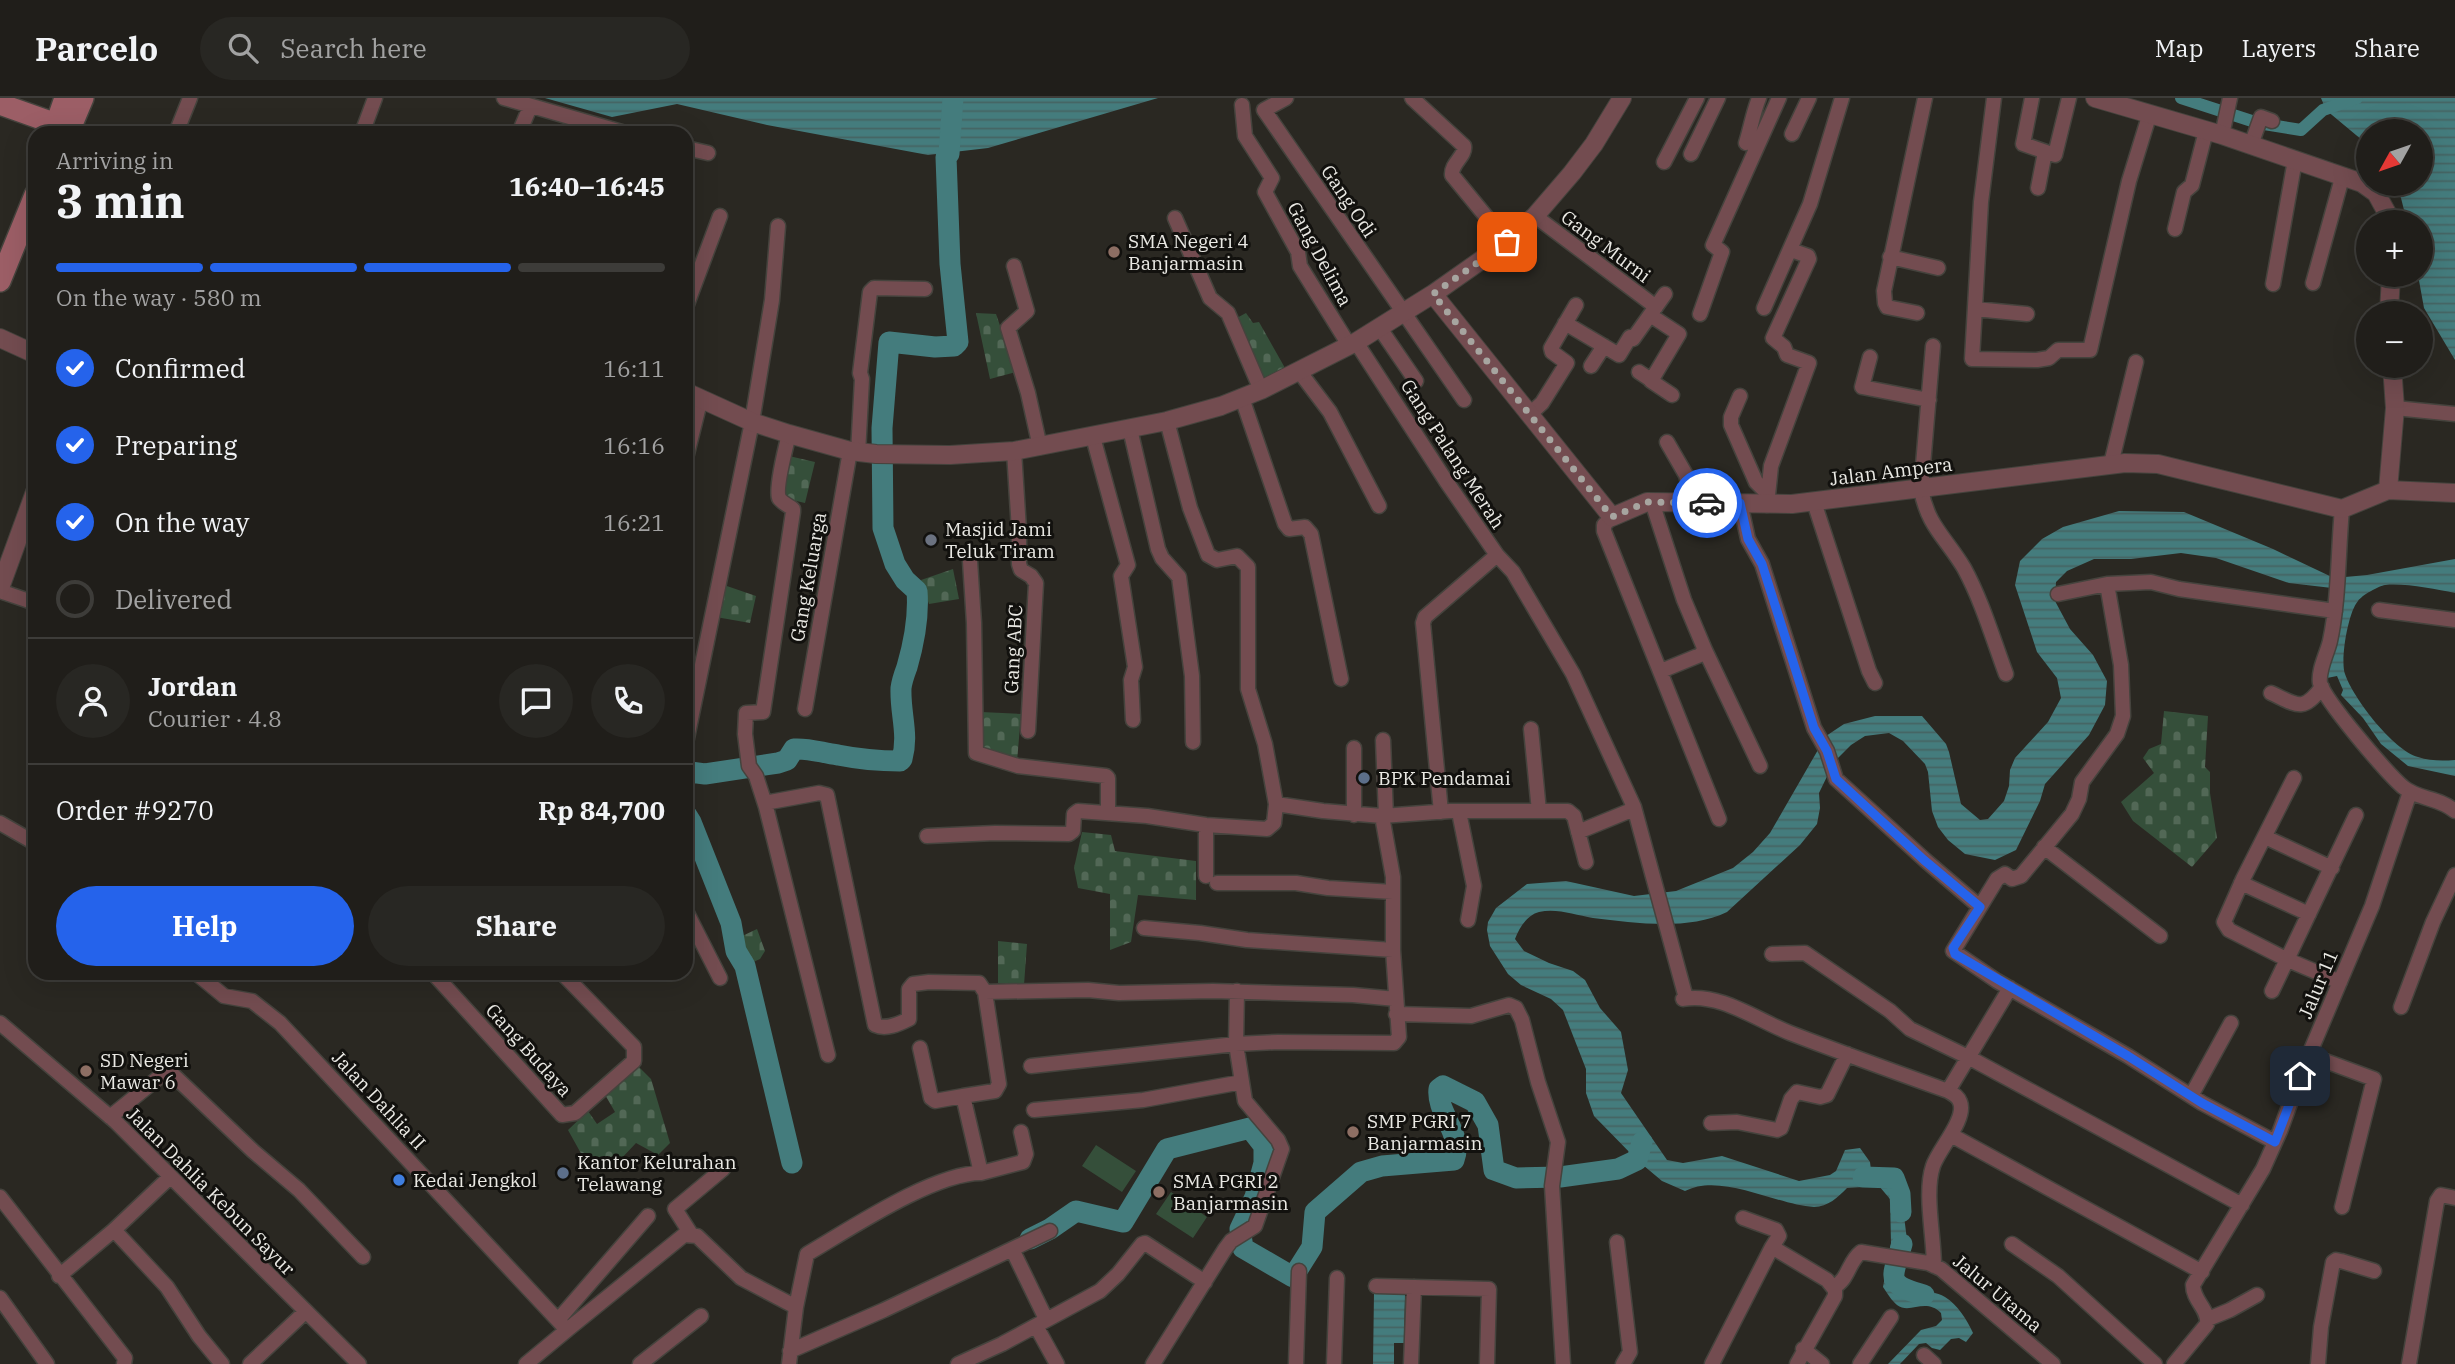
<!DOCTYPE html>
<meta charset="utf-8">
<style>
body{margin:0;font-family:"IBM Plex Serif",serif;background:#282723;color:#f1f3f6;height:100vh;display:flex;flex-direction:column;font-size:26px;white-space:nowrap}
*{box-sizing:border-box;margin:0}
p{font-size:23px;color:#a2a2a2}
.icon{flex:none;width:38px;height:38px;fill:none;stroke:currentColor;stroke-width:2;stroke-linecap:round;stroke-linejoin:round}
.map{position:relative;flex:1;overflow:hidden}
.drawer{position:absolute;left:28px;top:28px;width:665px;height:854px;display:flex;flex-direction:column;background:#201e1a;border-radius:21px;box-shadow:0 7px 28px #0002,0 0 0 2px #3d3c39}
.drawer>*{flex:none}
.needle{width:46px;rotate:230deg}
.fabs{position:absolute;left:2356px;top:21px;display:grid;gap:14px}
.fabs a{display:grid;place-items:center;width:77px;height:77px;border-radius:50%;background:#201e1a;box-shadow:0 7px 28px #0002,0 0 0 2px #3d3c39;font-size:35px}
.pin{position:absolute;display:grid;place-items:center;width:60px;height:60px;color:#fff;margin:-30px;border-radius:14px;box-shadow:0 4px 10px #0006}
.courier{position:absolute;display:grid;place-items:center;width:70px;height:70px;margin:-35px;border:5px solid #2563eb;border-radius:50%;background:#fff;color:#222;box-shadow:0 2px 9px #0007}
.head em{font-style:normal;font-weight:700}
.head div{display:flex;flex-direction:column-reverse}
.head{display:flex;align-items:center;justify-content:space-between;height:119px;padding:0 28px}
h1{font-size:46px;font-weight:700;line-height:52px}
.bar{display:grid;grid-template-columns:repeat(4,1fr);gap:10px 7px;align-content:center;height:84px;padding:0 28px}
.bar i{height:9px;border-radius:5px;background:#3d3c39}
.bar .current{background:#2563eb}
.bar p{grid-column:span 4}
.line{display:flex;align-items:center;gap:18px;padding:0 28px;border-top:2px solid #3d3c39}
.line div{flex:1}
.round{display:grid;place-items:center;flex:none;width:74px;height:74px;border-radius:37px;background:#282723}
ol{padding:0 28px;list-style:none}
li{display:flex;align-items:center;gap:21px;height:77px}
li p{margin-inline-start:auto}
li .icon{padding:7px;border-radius:50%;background:#2563eb;color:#fff;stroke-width:4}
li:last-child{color:#a2a2a2}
li i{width:38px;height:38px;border:4px solid #3d3c39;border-radius:50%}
.primary-button{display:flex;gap:14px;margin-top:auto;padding:14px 28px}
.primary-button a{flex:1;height:80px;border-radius:42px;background:#2563eb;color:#fff;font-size:28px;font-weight:700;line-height:80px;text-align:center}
.primary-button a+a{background:#282723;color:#f1f3f6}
header{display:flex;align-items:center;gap:42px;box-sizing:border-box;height:98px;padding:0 35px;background:#201e1a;border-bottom:2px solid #3d3c39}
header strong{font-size:33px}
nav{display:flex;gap:38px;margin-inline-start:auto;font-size:24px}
.search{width:490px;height:63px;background:#282723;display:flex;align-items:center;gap:18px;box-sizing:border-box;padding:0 24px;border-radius:38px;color:#a2a2a2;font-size:26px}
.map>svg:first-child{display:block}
.cemetery{fill:url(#cemetery-stones)}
.pitch{fill:#354f3a}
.water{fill:url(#water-rules)}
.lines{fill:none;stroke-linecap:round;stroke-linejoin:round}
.canal{stroke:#447c7d;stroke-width:12}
.river{stroke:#447c7d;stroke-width:21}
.minor-casing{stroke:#45433d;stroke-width:17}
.tertiary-casing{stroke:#45433d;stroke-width:20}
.secondary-casing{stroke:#45433d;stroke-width:24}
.minor{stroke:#734c50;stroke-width:14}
.tertiary{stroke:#734c50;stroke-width:18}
.secondary{stroke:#9c5e66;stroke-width:21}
.done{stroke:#a7a5a0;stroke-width:7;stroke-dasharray:0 12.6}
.route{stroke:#2563eb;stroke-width:9}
.education-dot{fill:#8d6e63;stroke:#12110e;stroke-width:2.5}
.worship-dot{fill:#6b7280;stroke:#12110e;stroke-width:2.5}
.service-dot{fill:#5c6f8a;stroke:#12110e;stroke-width:2.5}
.shop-dot{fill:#3f7fe0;stroke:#12110e;stroke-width:2.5}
.labels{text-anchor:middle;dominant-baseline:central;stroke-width:6;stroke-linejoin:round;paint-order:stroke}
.street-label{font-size:19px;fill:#eae9e4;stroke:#12110e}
.poi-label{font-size:19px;fill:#eae9e4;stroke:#12110e;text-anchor:start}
</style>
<header>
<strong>Parcelo</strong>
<div class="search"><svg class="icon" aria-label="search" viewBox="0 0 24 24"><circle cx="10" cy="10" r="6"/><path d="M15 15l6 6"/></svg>Search here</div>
<nav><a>Map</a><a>Layers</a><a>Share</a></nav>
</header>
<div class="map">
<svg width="2455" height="1266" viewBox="0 0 2455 1266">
<defs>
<pattern id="cemetery-stones" width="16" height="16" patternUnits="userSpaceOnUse" patternTransform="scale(1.75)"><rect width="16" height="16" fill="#354f3a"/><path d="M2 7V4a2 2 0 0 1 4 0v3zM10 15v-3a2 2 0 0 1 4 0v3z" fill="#526856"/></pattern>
<pattern id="water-rules" width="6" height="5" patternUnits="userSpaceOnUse" patternTransform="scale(1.75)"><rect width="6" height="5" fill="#447c7d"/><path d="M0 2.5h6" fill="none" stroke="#456463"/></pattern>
</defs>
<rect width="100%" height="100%" fill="#2a2822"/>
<path class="cemetery" d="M976,215L996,216L1016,274L990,281Z
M1246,215L1253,225L1259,224L1285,270L1262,281L1233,222Z
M789,358L815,364L805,405L779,399Z
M953,471L959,501L929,506L921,482Z
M721,486L756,498L750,525L716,519Z
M2164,613L2208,618L2205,669L2210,674V695L2217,740L2192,769L2133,723L2121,704L2154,675L2143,660L2149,651L2161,646Z
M981,614L1021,616L1017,664L978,654Z
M1082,734L1111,737L1115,753L1196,763V802L1138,797L1131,844L1110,852V796L1078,790L1074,770Z
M757,831L765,853L760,861L749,866L738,840Z
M998,843L1027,846L1024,887L998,885Z
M636,966L651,981L670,1045L658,1057L636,1045L619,1063L583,1059L568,1032L588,1013L597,1026L615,1014L604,995Z"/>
<path class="pitch" d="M1096,1047L1136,1073L1122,1094L1082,1068Z
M1171,1094L1207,1119L1193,1140L1156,1116Z"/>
<path class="water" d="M545,0H1158L988,50L928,57L767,27L677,6L612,19Z
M2321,0H2455V262L2424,210L2418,177H2420V124H2407L2401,100L2393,86H2420V33H2368V47L2326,12Z
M2119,413L2184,414L2273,451L2334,480L2367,477L2455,461V495C2435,491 2405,485 2385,487C2379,488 2362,497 2358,503C2348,514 2340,563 2345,576C2353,600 2393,652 2418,659C2430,663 2442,663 2455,662V678L2408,668L2381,646L2363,620L2341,597L2343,592L2337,578L2322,581L2332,490L2289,485L2216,460L2181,455L2131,461H2094L2067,473L2056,484L2055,503L2070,531L2093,557L2107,583L2105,607L2089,637L2045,686L2040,703L2016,752L1995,762L1965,756L1948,742L1938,729L1932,713L1928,674L1925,666L1903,643L1889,635L1865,638L1851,647L1834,664L1819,695L1820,710L1817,726L1800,747L1727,814C1687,833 1636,825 1593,820C1575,817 1557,810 1539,814C1527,817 1519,830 1515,841L1524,853L1549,865L1573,873L1585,882L1600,910L1621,934L1628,972L1621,995L1667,1062L1683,1065L1722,1058L1799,1083L1830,1077L1836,1073L1845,1052L1860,1050L1870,1064L1871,1072L1893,1081L1901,1094L1909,1158L1906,1165L1893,1174L1891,1181C1904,1197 1929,1189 1945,1199C1958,1207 1967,1222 1973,1235L1966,1244L1959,1240L1951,1241L1940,1252L1932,1250L1926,1245L1919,1246L1900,1266H1888L1921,1232L1936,1228L1942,1222L1941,1215C1925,1199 1910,1217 1897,1207C1892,1203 1887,1195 1883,1189L1891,1145L1890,1101L1879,1088L1847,1090C1838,1099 1828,1109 1814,1109C1776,1107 1721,1074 1685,1093L1662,1083L1637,1062L1594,1018L1586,995V971L1563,912L1551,901L1521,887L1508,876L1490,848L1487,832L1488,824L1496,810L1527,786L1566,783L1634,798L1676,793L1733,770L1753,754L1770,735L1826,638L1844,626L1875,618H1922L1946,646L1949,654L1961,706L1980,722L1988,721L2004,703L2009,688L2010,672L2015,660L2048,624L2061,600L2057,580L2037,554L2015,487L2020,463L2042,441L2063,429Z
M1374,1195L1405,1196L1404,1245H1394V1266H1373Z"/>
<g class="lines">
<path class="canal" d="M2181,0L2258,25L2301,32L2323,12L2357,0"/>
<path class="river" d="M686,679L690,674L705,676L778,665L787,662L794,651C810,650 822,655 838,657C858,661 880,663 900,663L902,661C909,636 900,616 901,590C902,582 904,577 907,569C914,545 919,518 917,493L905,482L895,466L883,430L882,330L889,244L935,249L954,248L958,244L950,166L946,59L949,56L953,0
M686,716L691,724L731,825L736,853L745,868L792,1065
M1863,1079L1894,1080L1900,1096L1901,1114
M1030,1141L1050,1131L1076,1113L1123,1124L1167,1051L1250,1030L1264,1048V1065L1255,1099L1240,1131L1243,1150L1293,1179L1312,1149L1315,1114L1361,1074L1382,1068L1454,1062C1464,1036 1436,1015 1439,991L1443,988L1475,1004L1488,1027L1494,1072L1516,1080L1560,1079L1618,1071L1637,1062L1642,1044
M1902,1146C1892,1181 1884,1186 1924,1197"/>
<defs>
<path id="minor" d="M504,0L625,35
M1286,0L1264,12L1464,302
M1412,0L1464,48C1466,58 1451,65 1452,77L1507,144
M1994,0L1981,104L1972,261L2037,262L2049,260L2058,252H2090L2129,83L2150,15
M2032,0L2023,46L2055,57L2069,0
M1242,7L1245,38L1272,80L1265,94L1298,154L1300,168L1349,247
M176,35L190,0
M362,35L375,0
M519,35L530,9
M1792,36L1809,0
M2222,37L2230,0
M1746,45C1751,29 1753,15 1759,0
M2251,47L2261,19L2272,23
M686,50L708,55
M1691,56L1718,0
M1664,64L1697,0
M2038,90L2045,54
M1535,118L1656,209
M1175,120L1210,200L1228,215L1261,292
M2175,131L2184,94L2192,87L2206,33
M1890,159L1938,170
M1014,168L1027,213L1008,230L1028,295L1040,349
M2313,185L2342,80
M2273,186L2295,62
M1665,196L1650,217L1679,236L1651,283L1672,297
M686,209L720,118
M1764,210L1810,106L1842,0
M1975,211L2027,216
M1917,215L1887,209L1885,205L1884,193L1925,0
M1700,216L1722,154L1713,147L1779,0
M1565,225L1619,257L1630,239L1633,241L1650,217
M1379,229L1416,283
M1356,244L1446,383L1497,457L1513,474L1573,576L1634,709L1686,900
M1933,248L1921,391C1927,427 1946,440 1964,470C1982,503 1993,541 2006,576
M1870,259L1862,289L1929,302
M1591,268L1604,248
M1299,273L1330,314L1379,408
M1639,274L1651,282
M1740,298L1731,319V327L1756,384L1768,396
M1242,300L1285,426L1289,431L1305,429L1311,436L1341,581
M2395,310L2455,316
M1530,316L1542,305L1567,265L1552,254L1551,250L1576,207
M1130,331L1158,451L1162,460L1179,479L1192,578L1193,644
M789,336C786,348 775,391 779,400C781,404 789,408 793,411V414L763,614L746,615L745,636L749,668L756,678L766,709L828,957
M1093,339L1128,467L1121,478L1135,569L1131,582L1133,622
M1667,344L1686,377L1693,405
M1014,353L1019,432V466L1021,472L1031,478L1036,485L1028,633
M858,355L862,281L860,275L870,194L874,190L925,191
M686,360L701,300
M2111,366L2136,264
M1652,404L1684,502L1705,552L1700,557L1661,573
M1814,404L1869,573L1875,585
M1740,405L1748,441L1762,466L1814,630L1827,653L1836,681L1925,762L1980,809
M1767,407L1771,368L1809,265L1787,257L1784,249L1773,240L1809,161L1808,158L1791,152
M2342,411C2338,454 2339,501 2330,543C2327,556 2318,572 2320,585C2325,603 2387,675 2403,689C2419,702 2438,699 2455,713
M1612,419L1604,427V433L1719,721
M970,463L974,525L976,655L1018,668L1106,678L1108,680V715
M2107,486L2151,484L2179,491L2335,513
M0,493L35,505
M2058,496L2107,486L2121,567L2123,618L2117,636L2082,684L2079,701L2072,716L2021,778L2012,781L2005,776L1997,781L1953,853L1997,883L2128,958L2202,1005L2275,1044
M2379,512L2455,522
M1705,552L1760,668
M2271,595C2297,607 2303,615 2322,589
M805,611L850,353
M1531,631L1539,713
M1383,642L1386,718
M686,645L752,324L772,202L778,128
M1354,650V717
M2294,680L2243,781L2224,824L2229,832L2288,862L2340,884
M1276,706L1323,713L1382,718L1450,713H1568L1574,718L1586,764
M766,709L770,704L819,695L827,697L875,927C886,932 899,926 909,921V891L913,886L929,884L979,885L985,894
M1441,714L1423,525L1425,519L1497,457
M1459,714L1474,788L1468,822
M0,725L35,745
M1578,734L1634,711
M927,738L995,735L1069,736L1073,733L1074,716L1078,713L1147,718L1206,727L1267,731L1274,725L1276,706L1265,646L1248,591V469L1237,458L1217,462L1208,457L1190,410L1167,323
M2265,739L2332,770
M2044,749L2160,838
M1206,778V727
M1217,785H1296L1328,790L1393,794
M2241,785L2309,816
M686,813L720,880
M1144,830L1200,835L1247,842L1393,852
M1772,856L1805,855L1890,913L1910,931L1968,959L2242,1107
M196,875L224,898L252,903L280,925L567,1232L526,1266
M433,875L562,1017L575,1015L634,963V949L562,875
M2272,893L2356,717
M1683,901C1719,894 1757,922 1790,935C1842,955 1895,974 1948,993C1953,996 1958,998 1960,1004C1967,1021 1938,1052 1933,1068C1924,1095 1934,1138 1934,1168
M2401,909L2433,824L2455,777
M1396,916L1471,918L1509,907L1516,910L1522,922L1538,984L1558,1044L1552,1088L1563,1266
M0,925L116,1024L359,1266
M920,950L931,1000L935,1003L963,998
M2309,957L2374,981L2342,1109
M1031,968L1236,946L1278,944L1394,945L1399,939L1393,852V779L1382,718
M1948,993L2010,890
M2191,998L2231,925
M1034,1012L1143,1002L1242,984
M110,1019L168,972L253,1053L299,1092L363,1159
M1711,1025L1737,1024L1777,1032L1781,1030L1791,1001L1797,994L1820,999L1827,997L1847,956
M1021,1034L1026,1056L1023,1064L981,1075L963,998L995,993L999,986L985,894L1088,892L1119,895L1213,893L1353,897L1396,901
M1951,1037L2202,1174
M170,1079L114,1132L167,1189L199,1238L222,1266
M0,1099L125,1260L124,1266
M1743,1120L1776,1132L1779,1138L1772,1149
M691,1136L675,1111L723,1071
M1617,1144L1630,1254L1623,1266
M2012,1146L2058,1178L2155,1266
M1012,1151L1046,1221
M59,1178L114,1132
M1376,1188L1489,1191L1487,1266
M1834,1189C1849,1181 1848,1164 1861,1154L1928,1165L1941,1171L2053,1266
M0,1200L47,1266
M2208,1221L2230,1212L2257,1197
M558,1222L648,1118
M1036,1228L1057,1266
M567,1232L684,1137L697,1138L741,1180L796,1209
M1803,1251L1822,1266
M790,1253L884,1212L1050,1133
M1924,1257L1934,1266
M250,1266L305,1214
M640,1266L701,1218
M789,1266L796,1209L807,1156C850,1131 933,1075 981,1075
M958,1266L1002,1246L1100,1193L1118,1176L1142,1146L1145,1145L1205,1184
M1153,1266L1225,1151L1231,1143L1255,1128L1282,1051L1278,1042L1245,1003L1236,946L1237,893
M1296,1266L1299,1173
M1334,1266L1337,1180
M1411,1266L1414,1189
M1712,1266L1772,1149L1827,1182L1835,1192V1198L1797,1266
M1860,1266L1891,1219
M2174,1266L2207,1226C2209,1211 2193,1203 2193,1187L2263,1071L2280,1033L2300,978L2372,808L2410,694
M2318,1266L2321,1229L2333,1164L2336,1162L2341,1163L2374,1173
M2409,1266L2437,1103L2441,1097L2455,1100"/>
<path id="tertiary" d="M2095,0L2222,37L2362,85L2376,95L2392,124
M1433,196L1612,419L1647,404L1792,406L2125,365L2158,366L2342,411L2388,392L2455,395
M2389,215L2391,177
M0,240L35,256
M686,294L752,324L789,336L850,353L876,356L950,357L1014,353L1167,323L1221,308L1261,292L1356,244L1433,196L1507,144L1535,118L1572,75L1594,46L1622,0
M2388,392L2395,310L2392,268
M0,490L35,394"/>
<path id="secondary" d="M0,6L56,26
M57,35L56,26L65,0
M65,35L70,31L83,0
M0,183L35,97"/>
</defs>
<use href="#minor" class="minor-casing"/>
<use href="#tertiary" class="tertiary-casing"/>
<use href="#secondary" class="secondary-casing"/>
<use href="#minor" class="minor"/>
<use href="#tertiary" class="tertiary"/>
<use href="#secondary" class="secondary"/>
</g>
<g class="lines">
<path class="done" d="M1507,144L1433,196L1612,419L1647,404L1707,405"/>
<path class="route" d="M1707,405H1740L1748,441L1762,466L1814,630L1827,653L1836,681L1924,762L1980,809L1953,850L1955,856L2128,958L2202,1005L2275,1044L2300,978"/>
</g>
<g class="education-dot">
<circle cx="1114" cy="154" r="7"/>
<circle cx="86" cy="973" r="7"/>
<circle cx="1353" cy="1034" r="7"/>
<circle cx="1159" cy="1094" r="7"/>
</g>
<circle class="worship-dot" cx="931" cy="442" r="7"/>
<g class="service-dot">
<circle cx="1364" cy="680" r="7"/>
<circle cx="563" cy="1075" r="7"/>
</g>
<circle class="shop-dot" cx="399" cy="1082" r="7"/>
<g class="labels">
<g class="street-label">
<text transform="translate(1349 103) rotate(56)">Gang Odi</text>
<text transform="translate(1606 148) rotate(37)">Gang Murni</text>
<text transform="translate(1320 156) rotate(62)">Gang Delima</text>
<text transform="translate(1453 356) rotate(57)">Gang Palang Merah</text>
<text transform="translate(1891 373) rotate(-7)">Jalan Ampera</text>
<text transform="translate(808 479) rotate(-80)">Gang Keluarga</text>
<text transform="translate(1013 551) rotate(-87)">Gang ABC</text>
<text transform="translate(2318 886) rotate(-67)">Jalur 11</text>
<text transform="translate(529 952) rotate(48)">Gang Budaya</text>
<text transform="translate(379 1002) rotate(47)">Jalan Dahlia II</text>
<text transform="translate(211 1093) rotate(45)">Jalan Dahlia Kebun Sayur</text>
<text transform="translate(1998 1195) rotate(40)">Jalur Utama</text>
</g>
<g class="poi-label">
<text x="1128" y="143">SMA Negeri 4<tspan x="1128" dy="22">Banjarmasin</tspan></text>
<text x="945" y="431">Masjid Jami<tspan x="945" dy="22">Teluk Tiram</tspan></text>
<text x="1378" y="680">BPK Pendamai</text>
<text x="100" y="962">SD Negeri<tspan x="100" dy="22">Mawar 6</tspan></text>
<text x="1367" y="1023">SMP PGRI 7<tspan x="1367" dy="22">Banjarmasin</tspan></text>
<text x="577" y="1064">Kantor Kelurahan<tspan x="577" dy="22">Telawang</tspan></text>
<text x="413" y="1082">Kedai Jengkol</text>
<text x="1173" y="1083">SMA PGRI 2<tspan x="1173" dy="22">Banjarmasin</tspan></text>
</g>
</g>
</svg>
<div class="fabs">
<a><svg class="needle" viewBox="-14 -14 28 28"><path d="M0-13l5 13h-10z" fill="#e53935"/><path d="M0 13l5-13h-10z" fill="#a2a2a2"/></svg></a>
<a>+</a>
<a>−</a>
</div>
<div class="pin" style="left:1507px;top:144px;background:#ea580c"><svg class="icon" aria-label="bag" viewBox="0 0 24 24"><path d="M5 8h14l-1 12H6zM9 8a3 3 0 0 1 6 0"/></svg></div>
<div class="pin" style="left:2300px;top:978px;background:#1f2937"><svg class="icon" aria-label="home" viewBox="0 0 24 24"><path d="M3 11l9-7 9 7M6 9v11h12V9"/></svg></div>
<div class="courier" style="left:1707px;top:405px"><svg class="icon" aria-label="car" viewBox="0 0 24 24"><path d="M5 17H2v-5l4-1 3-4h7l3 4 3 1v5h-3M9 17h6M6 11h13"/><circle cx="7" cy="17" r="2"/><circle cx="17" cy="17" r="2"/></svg></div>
<section class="drawer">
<div class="head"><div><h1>3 min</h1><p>Arriving in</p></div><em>16:40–16:45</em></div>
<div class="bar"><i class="current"></i><i class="current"></i><i class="current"></i><i></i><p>On the way · 580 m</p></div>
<ol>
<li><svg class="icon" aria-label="check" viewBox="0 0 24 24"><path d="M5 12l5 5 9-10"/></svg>Confirmed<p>16:11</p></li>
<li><svg class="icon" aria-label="check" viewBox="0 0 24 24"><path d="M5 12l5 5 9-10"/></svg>Preparing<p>16:16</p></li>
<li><svg class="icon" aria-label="check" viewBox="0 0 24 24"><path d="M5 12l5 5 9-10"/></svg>On the way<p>16:21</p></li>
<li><i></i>Delivered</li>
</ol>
<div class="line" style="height:126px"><a class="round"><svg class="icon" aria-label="person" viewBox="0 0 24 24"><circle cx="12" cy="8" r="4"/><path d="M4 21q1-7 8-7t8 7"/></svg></a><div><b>Jordan</b><p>Courier · 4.8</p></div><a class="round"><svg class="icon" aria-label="chat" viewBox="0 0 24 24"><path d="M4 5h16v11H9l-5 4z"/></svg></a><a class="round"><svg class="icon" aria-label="phone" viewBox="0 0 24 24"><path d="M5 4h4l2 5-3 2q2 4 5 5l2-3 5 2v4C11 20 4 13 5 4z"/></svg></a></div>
<div class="line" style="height:91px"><div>Order #9270</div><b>Rp 84,700</b></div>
<div class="primary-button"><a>Help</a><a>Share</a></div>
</section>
</div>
